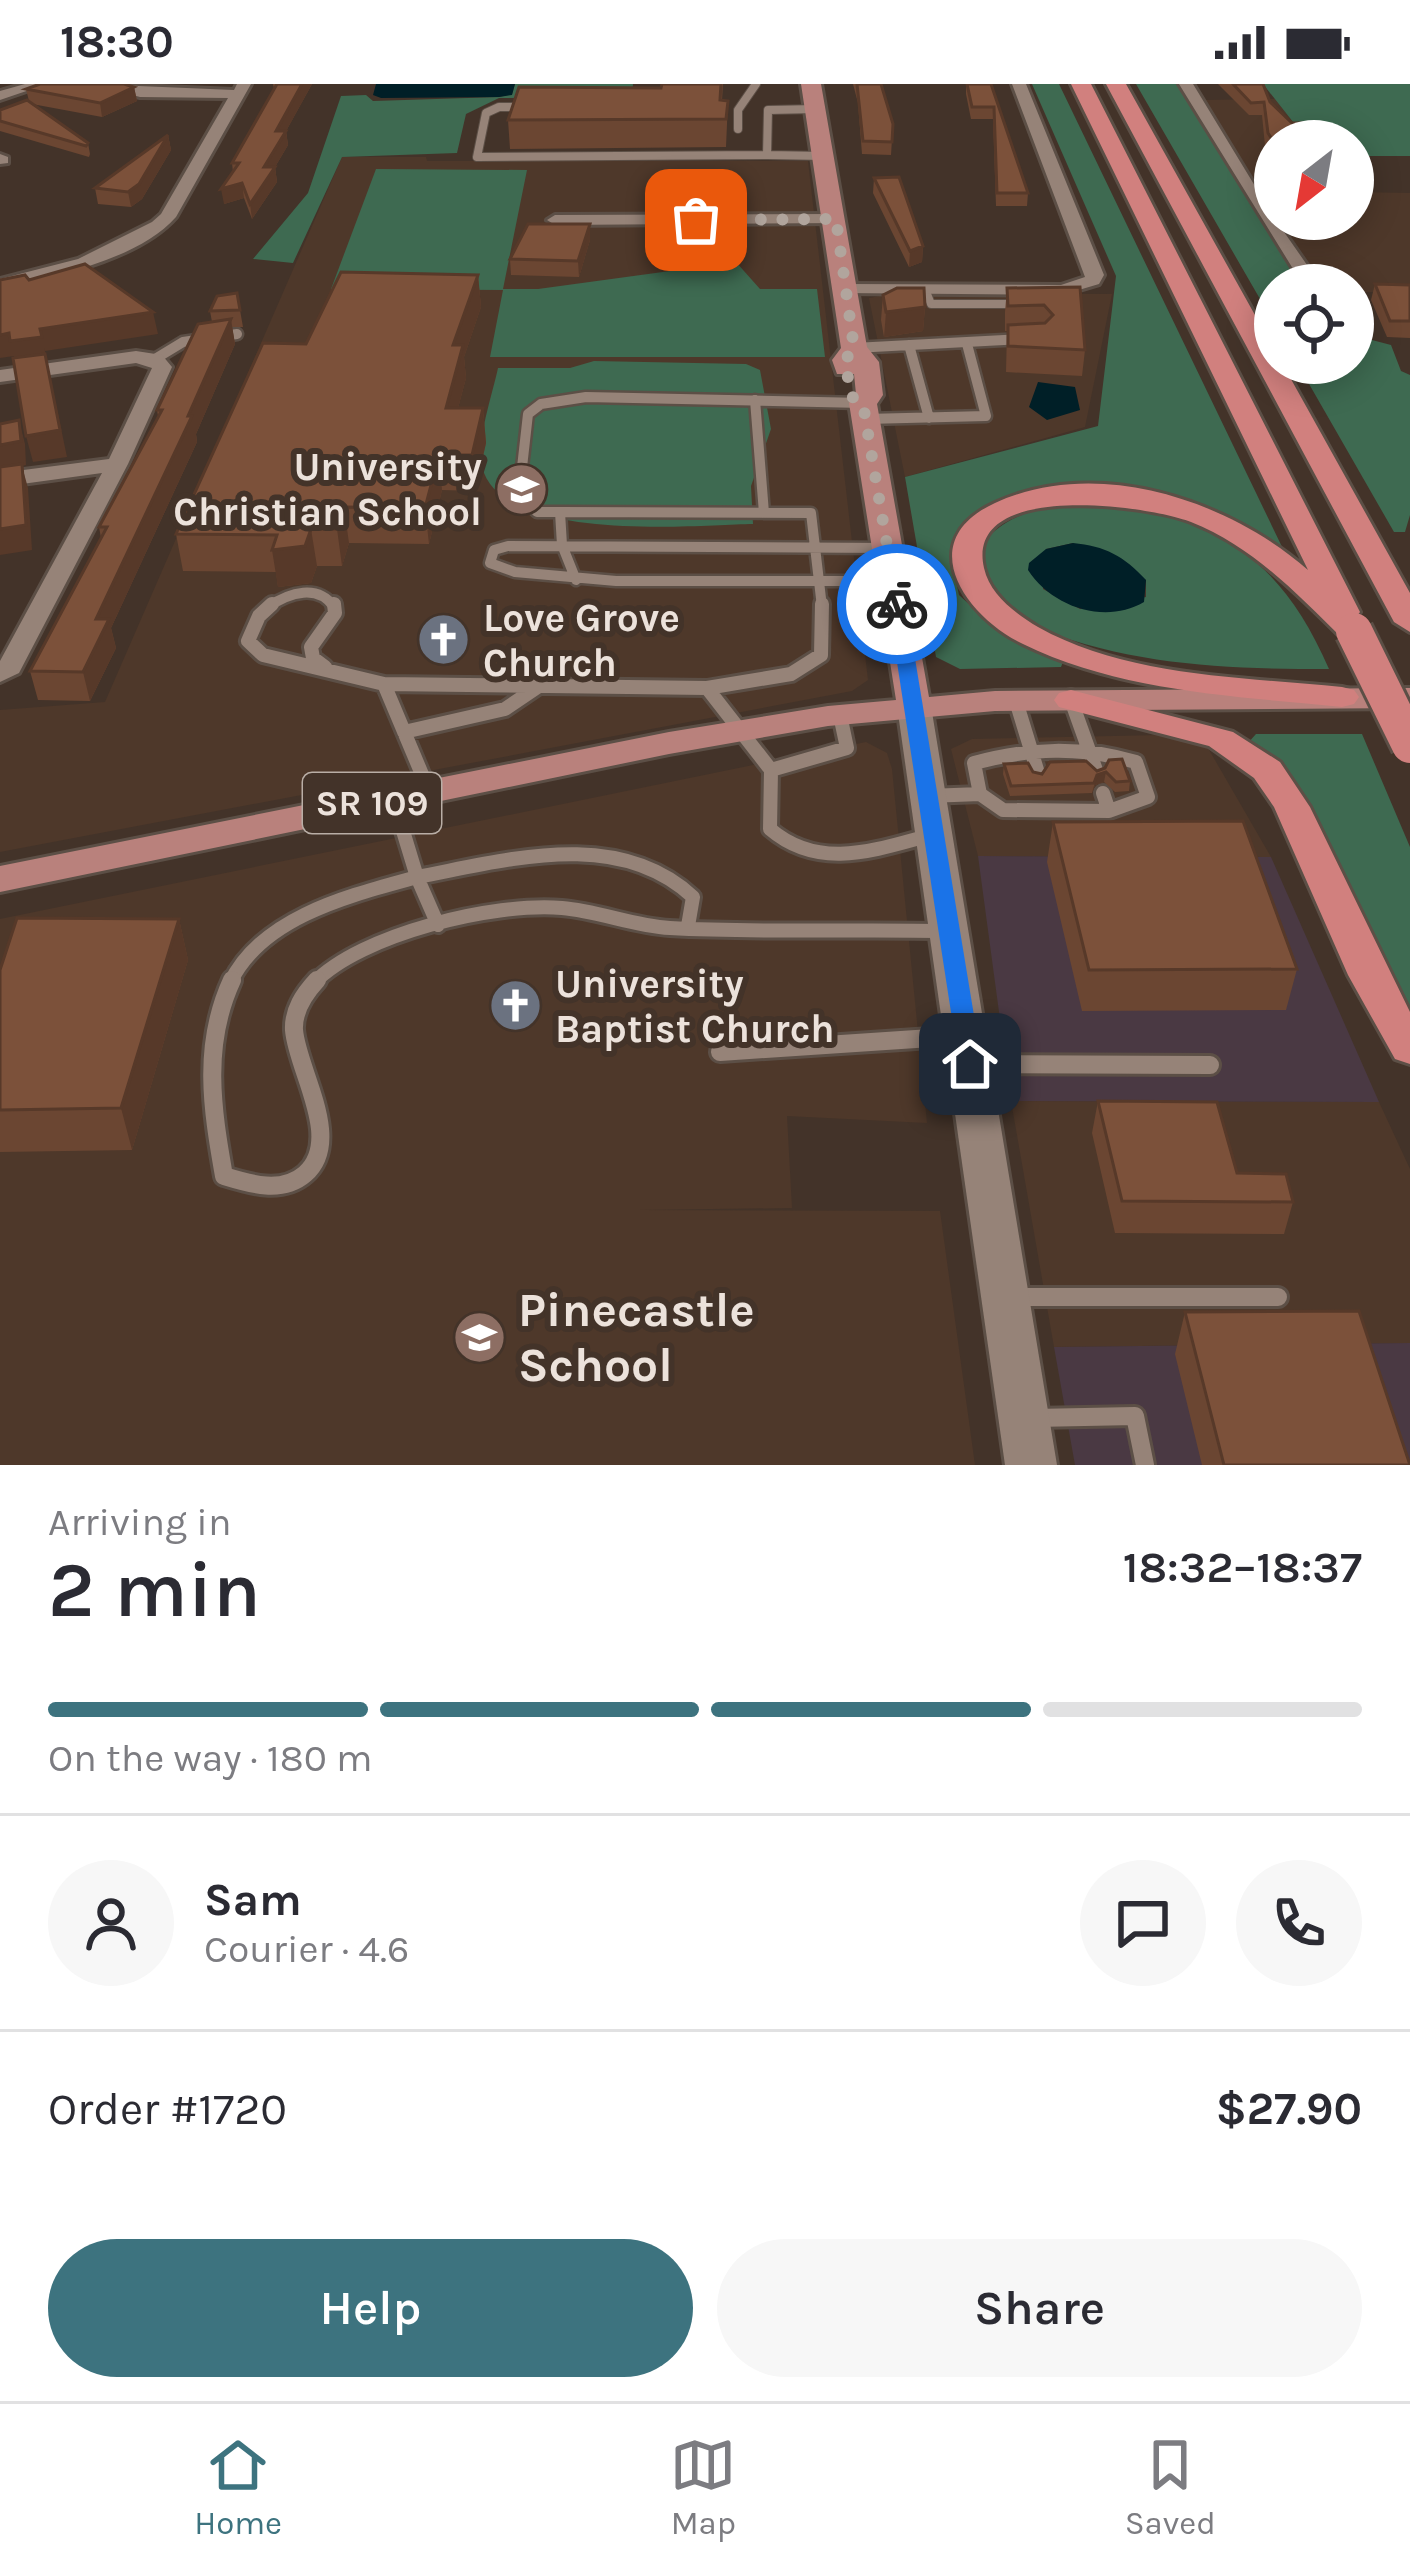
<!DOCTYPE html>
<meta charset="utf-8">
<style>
body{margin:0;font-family:Karla,sans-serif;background:#f7f7f7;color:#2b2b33;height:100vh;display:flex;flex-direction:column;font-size:45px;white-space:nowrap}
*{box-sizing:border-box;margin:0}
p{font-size:39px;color:#7c7c81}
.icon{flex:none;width:66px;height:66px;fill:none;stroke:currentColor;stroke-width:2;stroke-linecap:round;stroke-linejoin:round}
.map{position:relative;height:1381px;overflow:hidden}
.details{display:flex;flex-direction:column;background:#fff;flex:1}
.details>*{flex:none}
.needle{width:78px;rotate:211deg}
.controls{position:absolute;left:1254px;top:36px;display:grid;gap:24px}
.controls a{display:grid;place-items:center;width:120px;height:120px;border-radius:50%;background:#fff;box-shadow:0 6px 30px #0003;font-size:60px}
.pin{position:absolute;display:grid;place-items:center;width:102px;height:102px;color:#fff;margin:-51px;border-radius:24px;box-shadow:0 6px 18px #0006}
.courier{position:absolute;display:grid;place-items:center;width:120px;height:120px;margin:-60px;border:9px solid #1a73e8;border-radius:50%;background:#fff;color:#222;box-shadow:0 3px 15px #0007}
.summary em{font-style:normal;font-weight:600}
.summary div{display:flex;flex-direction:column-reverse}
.summary{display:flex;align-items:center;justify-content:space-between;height:204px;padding:0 48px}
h1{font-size:78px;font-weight:600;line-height:90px}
.bar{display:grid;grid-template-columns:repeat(4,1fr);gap:18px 12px;align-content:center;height:144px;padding:0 48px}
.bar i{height:15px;border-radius:9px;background:#e1e1e2}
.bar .current{background:#3d737f}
.bar p{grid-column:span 4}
.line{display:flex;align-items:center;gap:30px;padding:0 48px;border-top:3px solid #e1e1e2}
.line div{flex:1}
.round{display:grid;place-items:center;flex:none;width:126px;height:126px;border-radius:63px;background:#f7f7f7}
.cta{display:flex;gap:24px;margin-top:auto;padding:24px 48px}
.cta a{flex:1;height:138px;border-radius:72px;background:#3d737f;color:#fff;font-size:48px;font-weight:600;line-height:138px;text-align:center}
.cta a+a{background:#f7f7f7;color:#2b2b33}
.status{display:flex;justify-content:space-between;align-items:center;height:84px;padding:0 60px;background:#fff;direction:ltr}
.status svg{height:33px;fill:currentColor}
.dock{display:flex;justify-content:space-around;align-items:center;height:168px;border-top:3px solid #e1e1e2;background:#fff;font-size:33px;color:#7c7c81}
.dock a{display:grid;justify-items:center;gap:6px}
.dock .current{color:#3d737f}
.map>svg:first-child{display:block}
.built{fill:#4e382a}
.industrial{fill:#4a3943}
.green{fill:#3e6a51;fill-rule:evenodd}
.water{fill:#001f27}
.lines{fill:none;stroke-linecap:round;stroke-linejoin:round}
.lane-far3-casing{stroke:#5c4f46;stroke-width:10}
.lane-far2-casing{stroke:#5c4f46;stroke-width:15}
.lane-far1-casing{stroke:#5c4f46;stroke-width:20}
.lane-casing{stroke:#5c4f46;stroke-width:24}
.street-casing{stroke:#5c4f46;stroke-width:6}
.secondary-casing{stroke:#5c4f46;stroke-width:6}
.primary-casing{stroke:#5c4f46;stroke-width:6}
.highway-casing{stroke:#5c4f46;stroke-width:6}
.lane-far3{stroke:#968378;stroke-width:8}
.lane-far2{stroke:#968378;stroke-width:10}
.lane-far1{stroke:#968378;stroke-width:14}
.lane{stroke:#968378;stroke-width:18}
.street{fill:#968378;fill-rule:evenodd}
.secondary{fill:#968378;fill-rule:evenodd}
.primary{fill:#b9817c;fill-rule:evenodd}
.highway{fill:#d1807e;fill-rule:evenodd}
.highway-bridge-casing{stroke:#5c4f46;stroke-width:42;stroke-linecap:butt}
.highway-bridge{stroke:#d1807e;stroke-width:36}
.wall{fill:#6b4632}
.shaded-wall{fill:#573929}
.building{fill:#7c513a;stroke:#573929;stroke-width:3}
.route{fill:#1a73e8}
.done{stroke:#b1a59d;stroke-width:12;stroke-dasharray:0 21.6}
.labels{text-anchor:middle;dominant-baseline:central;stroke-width:12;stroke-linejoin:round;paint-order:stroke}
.shield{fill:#433329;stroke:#b9aea6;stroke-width:3}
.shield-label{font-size:36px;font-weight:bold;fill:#ece2db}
.poi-label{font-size:39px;font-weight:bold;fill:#ece2db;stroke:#433329;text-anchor:start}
.near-poi-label{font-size:48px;font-weight:bold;fill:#ece2db;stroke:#433329;text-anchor:start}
</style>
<div class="status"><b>18:30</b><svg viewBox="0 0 49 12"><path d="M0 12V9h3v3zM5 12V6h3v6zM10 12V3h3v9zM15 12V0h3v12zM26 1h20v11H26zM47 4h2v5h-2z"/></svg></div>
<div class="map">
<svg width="1410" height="1381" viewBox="0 0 1410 1381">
<rect width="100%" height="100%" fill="#433329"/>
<path class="built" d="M1275,15L1308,57H1275V129L1203,16Z
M342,73H426L427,77H808L868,596L852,607L0,768V626L105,618Z
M1353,108L1410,109V208H1353V201H1321L1279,135H1353Z
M895,209L1112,210L1085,343L905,393L869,214Z
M1162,651L1208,664L1271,773L978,772L951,665L972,655Z
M866,658L887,669L892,685L927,1039L787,1032L792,1124L640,1126L940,1127L975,1381H0V835Z
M1011,1017L1379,1018L1410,1085V1259L1054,1263Z"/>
<path class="industrial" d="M978,772L1271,773L1379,1018L1011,1017Z
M1410,1259V1381H1075L1054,1263Z"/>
<path class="green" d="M515,0H633L632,13L499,14L466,30L457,69L342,73L293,179L253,175L308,109L341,12L366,11L373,17L499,13L512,10Z
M1032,0H1059L1284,467L1278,468L1212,429L1036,408L985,425L961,446L951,474L959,511L992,541L1063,578L1061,583L960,585L936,573L905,393L1098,342L1116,192Z
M1136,0H1181L1306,201H1275V241Z
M1263,0H1410V72H1353V57H1308Z
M376,85L527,86L503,205H538L736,178L760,205H817L825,273H490L503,206L331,205Z
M1353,251L1391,261L1401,287L1410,291V431L1405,448H1394L1297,279H1353Z
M594,277L746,280L760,286L771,345L751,402L753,440C695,441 489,461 481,376C479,348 492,312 498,284H570Z
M1078,419C1205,427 1277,465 1329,585C1230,585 1137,582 1043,546C1025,538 1000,528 989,510C983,498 982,477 978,464C1005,430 1036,424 1078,419ZM1073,459L1146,496V513L1080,525L1043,505L1046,465Z
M1256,650H1362L1410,763V943L1247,660Z"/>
<path class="water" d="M376,0H515L512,11L499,13L381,14L373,11Z
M1038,298L1075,303L1080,326L1047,336L1029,323Z
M1073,459C1105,462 1124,472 1146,496L1144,518C1105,541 1052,523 1028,486L1029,479L1046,465Z"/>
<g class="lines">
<defs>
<path id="lane-far3" d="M528,23H499L486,29L477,73L767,71
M816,25L768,26L767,71L825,72
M738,45V26L756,0
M925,205L931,220H1024"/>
<path id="lane-far2" d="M909,261L929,334
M854,264L1022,255
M155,275L183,258L237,250
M755,316L764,429
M866,335L986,332L967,260
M560,428L811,429L822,523
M887,464L508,462L494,466L490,479L515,488L616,497H893
M576,496L562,461L560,428H537L519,410L528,330L541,320L586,313L863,319
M268,523C290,508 318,500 334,523"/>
<path id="lane-far1" d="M272,520L259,532L248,557L263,571L384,600L707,604L771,686L770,745C819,787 875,766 931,751
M325,583L313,574L311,563L335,529L334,520
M384,600L429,707
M707,604L791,590L821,571L822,520
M1071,616L1096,686
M1016,617L1038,689
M404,648L505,625L539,602
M771,686L847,664L840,631
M980,710L974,679C1031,664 1079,662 1136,678L1148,713L1109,727
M928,712L980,710L1003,726L1109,727L1103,709
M438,841L417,793C508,776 618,743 693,813L688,842
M230,899C262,832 352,811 417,793L393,714
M314,899C361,850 495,818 562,824C599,827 633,842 670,844C761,849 853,845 944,847"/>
<path id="lane" d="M232,896C202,961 212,1024 224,1092C250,1100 282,1110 305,1090C344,1056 297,986 294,946C293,926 304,910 317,896
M720,968L961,952
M976,980L1210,981
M1013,1213H1278
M1034,1334L1135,1332L1145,1381"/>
<path id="street" d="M25,0H47L0,16V7Z
M91,0L234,6L237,0H251L176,133C138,176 55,192 0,205V195L78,175L152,138L161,130L228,14L140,13Z
M1012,0H1026L1104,191L1099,200L1062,211L842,209L839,205L848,200L1061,201L1085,193Z
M1179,0H1193L1275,135L1321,201H1303Z
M0,70L8,73V79L0,80Z
M836,130L842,131V139L555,141L547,136L555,131Z
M136,267L162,271L172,283L128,380L19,589L0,598V577L102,389L0,403V389L109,375L152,284L136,279L0,298V286Z"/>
<path id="secondary" d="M914,612L926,615L931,622L1057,1381H1005L897,622L902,615Z"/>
<path id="primary" d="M801,0H821L867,263L879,278L883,311L877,320L929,613L995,607L1410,604V624L995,627L828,642L669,670L0,808V782L669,648L828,622L896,616L849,319L856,310L854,290H837L832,276L841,264Z"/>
<path id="highway" d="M1071,0H1091L1360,528L1357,532L1370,547L1354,557L1342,554C1296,509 1252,462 1191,438C1147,421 964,396 984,484C990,511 1015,529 1038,543C1127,593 1243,593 1342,603L1354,606L1359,613L1354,620L1342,623C1235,612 1121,608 1023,560C965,532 912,457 995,419C1097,372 1228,416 1308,486Z
M1106,0H1126L1275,267V279H1282L1410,509V548L1394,538Z
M1071,606L1233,648L1280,678L1310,723L1410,928V980L1395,975L1348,891L1274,723L1254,694L1209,662L1059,623L1054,616L1059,609Z"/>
</defs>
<use href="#lane-far3" class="lane-far3-casing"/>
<use href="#lane-far2" class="lane-far2-casing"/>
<use href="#lane-far1" class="lane-far1-casing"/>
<use href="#lane" class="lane-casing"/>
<use href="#street" class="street-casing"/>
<use href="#secondary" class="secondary-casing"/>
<use href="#primary" class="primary-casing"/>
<use href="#highway" class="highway-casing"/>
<use href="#lane-far3" class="lane-far3"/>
<use href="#lane-far2" class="lane-far2"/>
<use href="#lane-far1" class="lane-far1"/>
<use href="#lane" class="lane"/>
<use href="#street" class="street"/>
<use href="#secondary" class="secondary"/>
<use href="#primary" class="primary"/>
<use href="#highway" class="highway"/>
<defs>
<path id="highway-bridge" d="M1354,547L1410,661"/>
</defs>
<use href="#highway-bridge" class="highway-bridge-casing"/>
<use href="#highway-bridge" class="highway-bridge"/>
</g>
<path class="wall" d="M273,0H312L286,47L288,61L275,83L277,98L252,135L244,114L224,120L233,88L232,79L274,5Z
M662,0H723L722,16L728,17L726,63L510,65L508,36L661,4Z
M853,0H881L893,40L891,71L862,70L858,19Z
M966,0H991L1028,109L1027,122H996L993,35H971L966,10Z
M1218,0H1263L1270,18L1275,57V76L1265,62L1262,31H1249Z
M134,3L137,17L102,33L32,20L88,59L90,70L89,73L0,47V26L29,17L26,5Z
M168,51L171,66L142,115L131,123L98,120L95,104Z
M874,94L923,162L922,178L909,183L873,109Z
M590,140V156L579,193L511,191L510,175Z
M478,191L481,223L464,273L466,294L458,324H483L486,359L475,407L442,406L429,460L349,459L342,482H317L311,499L278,503L276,488L183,487L176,450L306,260Z
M1375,200L1410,201V254L1387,253L1371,216Z
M1080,203L1085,266L1082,292L1006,288L1007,247H1005V228L1007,204Z
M237,209L243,243H232L235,260L196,350L197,358L111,544L116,564L90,617L38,616L30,587L101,454L99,443L158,332L157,326L212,238L210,227Z
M883,211L925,223L923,247L884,253L881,236Z
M1004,680L1042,690L1097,687L1105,684L1130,697L1129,707L1115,708L1104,698L1095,701L1092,709L1010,712L1003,690Z
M1053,738L1297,885L1286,926L1082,927L1047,778Z
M179,835L188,876L132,1066L0,1068V886Z
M1098,1017L1293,1118L1284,1150L1115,1149L1092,1049Z
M1185,1228L1410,1381H1202L1175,1270Z"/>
<path class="shaded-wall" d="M302,0H312L285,49L286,47L288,61L275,83L277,98L252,135L250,120L276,47Z
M134,3L137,17L102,33L100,19Z
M168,51L171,66L142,115L131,123L128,108Z
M242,99L244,114L224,120L221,105Z
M590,140V156L579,193L578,177Z
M923,162L922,178L909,183L910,167Z
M478,191L481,223L464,273L466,294L449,358L446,324L453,261Z
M925,223L923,247L884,253L886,228Z
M153,228L158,250L45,267L40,245Z
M231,235L235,260L196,350L197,358L111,544L116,564L90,617L83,588L96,535Z
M9,249L42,253L67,373L33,378L26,352L14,272L0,274V251Z
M483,324L486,359L475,407L472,371Z
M19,336L25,360L26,381L22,382L28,404L32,466L0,471V361Z
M439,371L442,406L429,460L425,424Z
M344,423L349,459L342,482L337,445Z
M311,445L317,482L311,499L278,503L272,466Z
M1106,688L1104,698L1095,701L1092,709L1097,691Z
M179,835L188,876L132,1066L121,1024Z"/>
<path class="building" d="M40,0H124L134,3L100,19L26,5Z
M277,0H302L276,47H286L264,83H275L250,120L242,99L221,105L239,79H232Z
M662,0H721L720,16L728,17L726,35L508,36L519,3L661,4Z
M857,0H881L893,40L892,58L863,57Z
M967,0H991L1028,109H997L994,23H972Z
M1233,0H1263L1270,18L1292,39H1302L1304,57H1275V60L1268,49L1264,18L1251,19Z
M27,16L88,59L86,62L0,37V26Z
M168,51L139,100L128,108L95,104Z
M899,93L923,162L910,167L874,94Z
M528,140H590L578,177L510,175Z
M85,180L153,228L40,245L42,253L10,257L9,249L0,251V196L25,191L29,196Z
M341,188L478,191L453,261H463L446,324H483L472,371H439L425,424L344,423L337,445H311L305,462L272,466L277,451L176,450L263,259L306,260Z
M1375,200L1410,201V237H1390Z
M1080,203L1085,266L1008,262V241L1045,239L1053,231L1044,221L1008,222L1007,204Z
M897,204H924L925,223L886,228L883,211Z
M237,209L240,226L210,227L217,212Z
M231,235L188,332H192L96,535H109L83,588L30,587L107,443H99L162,326H157L198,240Z
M45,270L60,346L26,352L13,274Z
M19,336L21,357L0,361V340Z
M22,380L26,441L0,445V383Z
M1122,675L1130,697L1116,698L1106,688L1097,691L1094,699L1011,702L1004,680L1028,679L1033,688L1042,690L1050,678L1086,677L1097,687L1105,684L1109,676Z
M1243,737L1297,885L1089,886L1053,738Z
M17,834L179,835L121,1024L0,1026V886Z
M1098,1017L1217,1018L1237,1089L1286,1090L1293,1118L1122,1117Z
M1359,1227L1410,1381H1224L1185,1228Z"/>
<path class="route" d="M897,515L906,520L982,980L970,989L959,980L888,520Z"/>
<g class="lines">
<path class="done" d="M696,136L836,135L854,264L845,276L851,312L863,320L897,520"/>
</g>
<defs>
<symbol id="school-disc" viewBox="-11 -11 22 22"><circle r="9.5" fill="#8d6e63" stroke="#433329"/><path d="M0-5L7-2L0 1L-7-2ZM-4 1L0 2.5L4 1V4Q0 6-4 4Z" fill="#fff"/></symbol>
<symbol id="church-disc" viewBox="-11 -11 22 22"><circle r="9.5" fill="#6b7280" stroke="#433329"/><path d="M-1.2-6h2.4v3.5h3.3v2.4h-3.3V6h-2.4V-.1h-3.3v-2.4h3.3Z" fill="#fff"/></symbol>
</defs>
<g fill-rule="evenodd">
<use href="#school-disc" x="492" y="376" width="59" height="59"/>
<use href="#church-disc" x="414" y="526" width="59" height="59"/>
<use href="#church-disc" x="486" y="892" width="59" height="59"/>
<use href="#school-disc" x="450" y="1224" width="59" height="59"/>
</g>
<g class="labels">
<rect class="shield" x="303" y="689" width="138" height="60" rx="9"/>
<g class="shield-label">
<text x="372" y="719">SR 109</text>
</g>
<g class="poi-label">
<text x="482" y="383" text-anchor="end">University<tspan x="482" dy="45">Christian School</tspan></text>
<text x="483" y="534">Love Grove<tspan x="483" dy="45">Church</tspan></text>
<text x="555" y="900">University<tspan x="555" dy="45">Baptist Church</tspan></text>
</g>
<g class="near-poi-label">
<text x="518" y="1226">Pinecastle<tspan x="518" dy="55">School</tspan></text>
</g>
</g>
</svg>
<div class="controls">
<a><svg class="needle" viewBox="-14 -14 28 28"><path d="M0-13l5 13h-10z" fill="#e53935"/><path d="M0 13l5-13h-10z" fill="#7c7c81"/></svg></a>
<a><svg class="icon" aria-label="locate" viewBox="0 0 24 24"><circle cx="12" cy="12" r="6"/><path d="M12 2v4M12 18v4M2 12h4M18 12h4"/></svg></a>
</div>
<div class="pin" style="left:696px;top:136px;background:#ea580c"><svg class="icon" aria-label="bag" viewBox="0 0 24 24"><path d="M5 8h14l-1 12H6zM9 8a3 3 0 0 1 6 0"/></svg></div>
<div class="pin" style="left:970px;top:980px;background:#1f2937"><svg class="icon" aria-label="home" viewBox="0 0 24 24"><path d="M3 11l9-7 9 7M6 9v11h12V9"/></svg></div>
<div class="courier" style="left:897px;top:520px"><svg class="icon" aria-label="bike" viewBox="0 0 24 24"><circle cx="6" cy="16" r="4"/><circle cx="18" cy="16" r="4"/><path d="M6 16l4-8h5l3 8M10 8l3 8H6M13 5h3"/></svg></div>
</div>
<section class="details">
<div class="summary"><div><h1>2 min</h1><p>Arriving in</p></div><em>18:32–18:37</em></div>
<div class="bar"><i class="current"></i><i class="current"></i><i class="current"></i><i></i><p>On the way · 180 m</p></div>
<div class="line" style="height:216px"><a class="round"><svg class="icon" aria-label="person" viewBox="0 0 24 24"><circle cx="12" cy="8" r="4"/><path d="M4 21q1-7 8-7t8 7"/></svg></a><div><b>Sam</b><p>Courier · 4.6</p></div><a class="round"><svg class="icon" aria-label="chat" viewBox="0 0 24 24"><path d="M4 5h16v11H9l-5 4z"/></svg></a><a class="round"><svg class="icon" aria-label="phone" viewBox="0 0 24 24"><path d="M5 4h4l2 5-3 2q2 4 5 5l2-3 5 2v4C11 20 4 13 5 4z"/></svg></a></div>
<div class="line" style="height:156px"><div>Order #1720</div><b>$27.90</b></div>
<div class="cta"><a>Help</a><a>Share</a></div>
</section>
<nav class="dock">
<a class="current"><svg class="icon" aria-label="home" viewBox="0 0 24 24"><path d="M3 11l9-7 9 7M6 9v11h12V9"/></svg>Home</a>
<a><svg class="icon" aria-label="map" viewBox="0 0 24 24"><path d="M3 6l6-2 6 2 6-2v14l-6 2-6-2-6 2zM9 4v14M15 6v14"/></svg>Map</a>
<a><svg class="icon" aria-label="saved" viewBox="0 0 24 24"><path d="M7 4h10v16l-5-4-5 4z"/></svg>Saved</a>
</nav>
